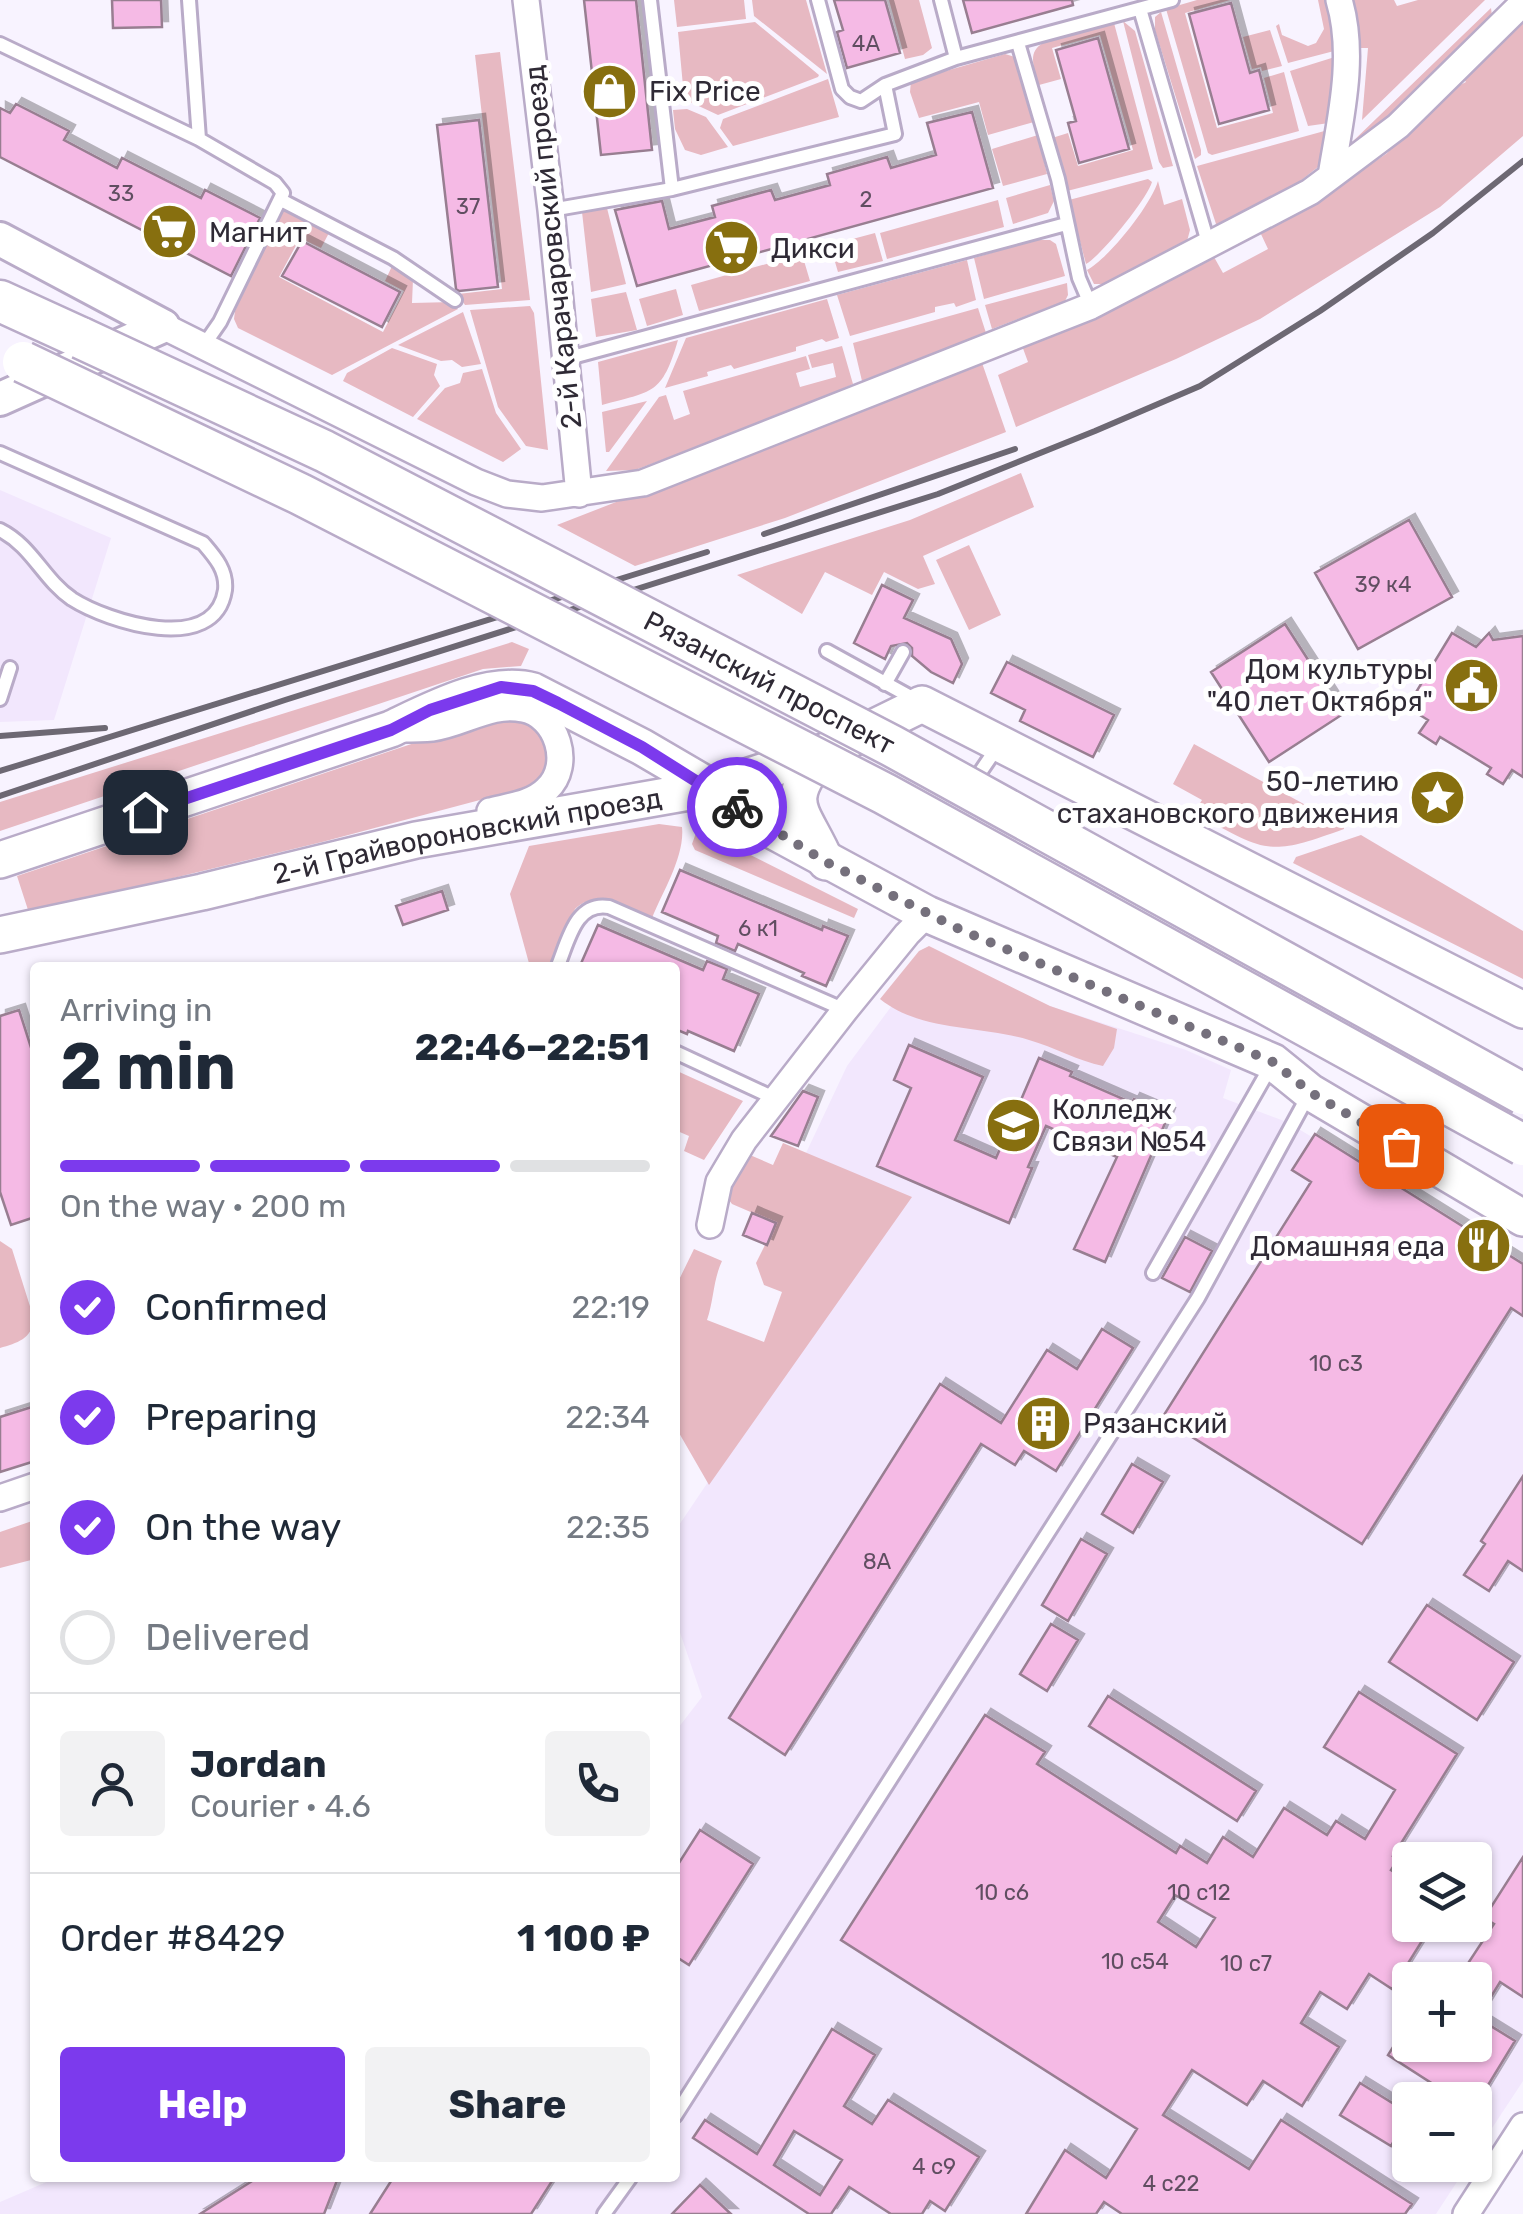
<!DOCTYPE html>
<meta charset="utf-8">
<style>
body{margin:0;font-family:Rubik,sans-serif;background:#f2f2f3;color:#1f2937;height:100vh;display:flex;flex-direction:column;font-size:38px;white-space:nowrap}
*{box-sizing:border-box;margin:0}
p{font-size:32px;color:#747a83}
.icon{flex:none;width:55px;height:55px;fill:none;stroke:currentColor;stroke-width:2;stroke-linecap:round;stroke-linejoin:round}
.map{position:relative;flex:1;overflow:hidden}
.sheet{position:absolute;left:30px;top:962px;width:650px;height:1220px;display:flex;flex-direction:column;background:#fff;border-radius:10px;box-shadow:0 2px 8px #0004}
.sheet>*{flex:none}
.tools{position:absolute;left:1392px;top:1842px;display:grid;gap:20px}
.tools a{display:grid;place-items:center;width:100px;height:100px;border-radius:10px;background:#fff;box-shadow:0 2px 8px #0004;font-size:50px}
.pin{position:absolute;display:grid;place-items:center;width:85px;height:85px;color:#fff;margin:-42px;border-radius:20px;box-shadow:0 5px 15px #0006}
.courier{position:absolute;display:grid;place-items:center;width:100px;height:100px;margin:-50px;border:8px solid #7c3aed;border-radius:50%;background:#fff;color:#222;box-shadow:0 2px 12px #0007}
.overview em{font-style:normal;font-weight:700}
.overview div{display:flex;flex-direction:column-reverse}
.overview{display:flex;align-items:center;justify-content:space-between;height:170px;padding:0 30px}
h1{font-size:65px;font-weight:700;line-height:75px}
.bar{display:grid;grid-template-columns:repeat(4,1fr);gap:15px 10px;align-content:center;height:120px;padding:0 30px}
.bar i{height:12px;border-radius:8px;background:#e0e1e3}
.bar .active{background:#7c3aed}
.bar p{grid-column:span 4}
.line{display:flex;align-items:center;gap:25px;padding:0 30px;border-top:2px solid #e0e1e3}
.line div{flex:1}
.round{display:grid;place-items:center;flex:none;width:105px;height:105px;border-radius:10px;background:#f2f2f3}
ol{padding:0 30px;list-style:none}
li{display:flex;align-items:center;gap:30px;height:110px}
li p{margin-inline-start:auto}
li .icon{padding:10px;border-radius:50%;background:#7c3aed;color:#fff;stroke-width:4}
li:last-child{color:#747a83}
li i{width:55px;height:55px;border:5px solid #e0e1e3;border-radius:50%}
.primary-button{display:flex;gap:20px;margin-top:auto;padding:20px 30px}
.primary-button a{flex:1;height:115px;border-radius:10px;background:#7c3aed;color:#fff;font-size:40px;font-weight:700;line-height:115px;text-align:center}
.primary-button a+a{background:#f2f2f3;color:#1f2937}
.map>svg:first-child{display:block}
.built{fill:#f2e7fd;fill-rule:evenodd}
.green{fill:#e7b9c2}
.building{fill:#f5bae5;stroke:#987e91;stroke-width:2.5;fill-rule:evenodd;filter:url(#shadow)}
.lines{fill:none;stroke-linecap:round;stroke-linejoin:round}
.service-casing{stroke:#b9abc8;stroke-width:18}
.minor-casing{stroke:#b9abc8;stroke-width:30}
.tertiary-casing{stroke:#b9abc8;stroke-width:38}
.secondary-casing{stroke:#b9abc8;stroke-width:40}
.primary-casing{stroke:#b9abc8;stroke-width:45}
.service{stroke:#fff;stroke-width:12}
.minor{stroke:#fff;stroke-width:25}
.tertiary{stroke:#fff;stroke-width:32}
.secondary{stroke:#fff;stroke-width:35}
.primary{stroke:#fff;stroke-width:40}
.rail{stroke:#6d6873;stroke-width:6}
.primary-bridge-casing{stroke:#b9abc8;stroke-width:45;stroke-linecap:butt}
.primary-bridge{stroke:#fff;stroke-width:40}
.done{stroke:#75707c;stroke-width:10;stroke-dasharray:0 18}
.route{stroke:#7c3aed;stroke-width:12}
.labels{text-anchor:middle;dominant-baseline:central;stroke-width:10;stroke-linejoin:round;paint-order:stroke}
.number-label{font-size:22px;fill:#604e61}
.poi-label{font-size:28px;fill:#2f2a35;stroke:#fff;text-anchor:start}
.street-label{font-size:28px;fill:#2f2a35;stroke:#fff}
</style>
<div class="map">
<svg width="1523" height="2214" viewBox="0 0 1523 2214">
<defs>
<filter id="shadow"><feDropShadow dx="6" dy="-6" stdDeviation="0" flood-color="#0004"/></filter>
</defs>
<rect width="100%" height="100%" fill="#f8f3ff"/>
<path class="built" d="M0,490L111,538L54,720L0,722Z
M931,953L1025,998L1186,1050L1231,1070L1223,1098L1287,1122L1523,1264V2081L1475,2154V2100H1410V2165H1468L1436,2214H0V2202L56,2178H675V1732L702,1697L675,1618V1531L900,1197L806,1153L847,1066ZM1410,1860H1475V1925H1410ZM1410,1980H1475V2045H1410Z"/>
<path class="green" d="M674,0H744L746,19L677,27Z
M752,0H806L827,74L754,16Z
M889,0H919L932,48L923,55L905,59Z
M1197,0H1230L1185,13L1217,128L1273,113L1264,78L1284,72L1299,131L1212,155L1208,153L1166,9Z
M1318,0H1331L1338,50L1288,63L1276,26L1279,24L1282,35L1308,46L1316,43L1324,29Z
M1347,0H1394L1397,6L1418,0H1485L1362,120L1368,48H1353Z
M1491,8L1492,16L1395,116L1353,146L1349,145Z
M1161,12L1201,150V155L1195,159L1155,30V17Z
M1523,19V136L1440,207L1260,319L1176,359L1016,427L998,375L1028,362L1021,343L1093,314L1214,257L1223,273L1268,249L1260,232L1313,203L1386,154L1456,87L1466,82L1463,78Z
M1123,21L1135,31L1173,166L1163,168L1159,162Z
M755,22L819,75L818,77L718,115L688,101L684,97L678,32Z
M1114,23L1153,169L1067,191L1052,138L1068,133L1078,166L1133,150L1100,35L1052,48L1061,79L1039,85C1035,69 1026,53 1043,43Z
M1270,30L1282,66L1262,71L1261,67L1252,69L1243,37Z
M500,52L530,300L465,305L458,294L502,289L475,55Z
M1005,54L1015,57L1018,61L1034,122L988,135L979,102L919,118L910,92L911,81Z
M1338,56L1329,123L1308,126L1290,71Z
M828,79L839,117L733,146L720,128L723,119Z
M687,109L706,117L728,147L701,155L685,150L675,129L673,110Z
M1328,130L1318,167L1290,189L1220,226L1216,224L1197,166Z
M1038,135L1047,174L1003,186L992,149Z
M1148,179L1152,182C1147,199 1101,256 1086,264L1069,200Z
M1158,181L1164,205L1182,199L1190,230L1186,245L1106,284H1094L1087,270C1109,258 1151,205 1158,181Z
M1050,185L1054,201L1048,213L1013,224L1006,198Z
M998,200L1004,227L887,259L880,233Z
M283,208L330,231L321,248L300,238L279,277L383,332L404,291L385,281L393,264L413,279L412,303L453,302L458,309L332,375L238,328L234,319L235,311Z
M607,208L626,284L591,292L582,212Z
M875,233L883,261L838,272L830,245Z
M1035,240H1050L1056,244L1065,276L984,299L974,258Z
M802,254L810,281L699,311L691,285Z
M967,260L976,300L956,307L954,303L935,307V312L850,336L837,295Z
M1067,283L1068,295L1065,301L992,329L985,305Z
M676,289L683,315L647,326L639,299Z
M626,292L637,330L596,337L591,299Z
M827,299L839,338L826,342L822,339L796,347V351L734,369L731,365L707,372L708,376L665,388L686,338Z
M530,306L534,313L548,450L526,446L498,407L470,310Z
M978,308L986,333L862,381L853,343Z
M463,312L481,364L462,367L452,360L441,361L398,345Z
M678,340C662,395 653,391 602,405L598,362Z
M842,346L853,384L782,415L635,470L606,471L659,397L666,395L674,420L690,414L683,391L806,356L810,369L796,373L800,387L836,377L833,363L812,368L808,355Z
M392,348L437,364L434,375L440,386L413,417L343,381L347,373Z
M981,360L1006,432L785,518L635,566L557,525Z
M482,369L496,413L521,449L503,462L417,419L445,388L460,383L463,373Z
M647,401L609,452H606L602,412Z
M1021,473L1034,507L923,556L935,584L918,589L884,572L872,595L825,572L802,614L737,575L910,520Z
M969,545L1001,615L969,630L936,560Z
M512,642L529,649L521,666L483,669L0,831V802Z
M495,716L530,721C549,745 556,764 529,787L322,842L29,913L17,876Z
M1194,744L1344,826V829C1265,858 1266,851 1194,813L1202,800L1173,784Z
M659,824L682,827C685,856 663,891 652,918C627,908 598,887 575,909L550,967H530L510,894L529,846Z
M701,830L858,909L854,918L695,850L692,844L696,833Z
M1361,835L1523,931V979L1293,863L1296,857Z
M929,946L1050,1006L1117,1029L1114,1048L1103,1066C1078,1061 1054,1047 1029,1040C980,1025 921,1032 880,999L919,951Z
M675,1070L743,1101L704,1160L684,1151L689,1136L675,1130Z
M783,1143L912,1197L709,1485L675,1426V1288L694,1249L722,1261C713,1280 714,1300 707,1320L764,1342L782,1292L764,1285L756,1263L776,1223L732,1204L725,1195L743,1152L773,1165Z
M0,1241L12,1249L34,1319C32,1339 17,1343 0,1348Z
M35,1520V1559L0,1568V1532Z"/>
<path class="building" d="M112,0H161L162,27L113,28Z
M584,0H636L652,150L601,155Z
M834,0H885L900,53L847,68L837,32L843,30Z
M963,0H1072L1073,5L972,33Z
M1231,3L1250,73L1259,70L1269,110L1219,124L1189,14Z
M1098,38L1129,149L1079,163L1068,123L1076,121L1056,50Z
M16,104L69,131L64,140L117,168L122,158L201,198L205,190L260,218L231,276L0,157V108L10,113Z
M972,112L993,188L637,286L615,210L662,201L669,229L715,217L712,206L771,190L775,200L830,185L827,174L887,157L891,168L936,155L927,123Z
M479,120L498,287L459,291L456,289L437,125Z
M302,241L400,292L382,327L282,276Z
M1409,520L1452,597L1358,649L1315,573Z
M882,585L913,600L904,618L951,639L962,664L953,683L931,672L912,656V648L907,643L891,646L885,659L854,643Z
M1285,624L1343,714L1269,762L1211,672Z
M1452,633L1476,647L1489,633L1493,640L1523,636V777L1512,770L1503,784L1487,774L1491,768L1465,752L1440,737L1436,744L1419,733L1428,720L1407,707Z
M1007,662L1114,715L1093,757L1020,721L1025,710L991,693Z
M680,870L822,930L823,926L848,936L826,986L802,976L804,973L738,944L735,951L716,943L718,936L662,912Z
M442,891L448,910L403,925L396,906Z
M598,925L703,970L707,961L727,969L723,979L759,994L734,1051L688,1031L687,1034L675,1029V968H579Z
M19,1010L35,1060V1217L11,1225L0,1192V1016Z
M909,1045L983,1077L955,1140L996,1158L1039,1058L1072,1072L1070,1076L1132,1103L1134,1099L1169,1114L1105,1262L1074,1249L1117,1157L1046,1126L1028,1167L1032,1168L1009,1223L877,1166L911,1088L894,1080Z
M803,1091L818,1097L798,1146L771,1136Z
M1315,1134L1523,1264V1316L1511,1308L1362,1544L1162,1418L1311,1182L1292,1170Z
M752,1213L776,1223L767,1245L743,1235Z
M1185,1237L1212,1251L1190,1292L1162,1278Z
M1102,1329L1133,1348L1056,1471L1024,1451L1015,1465L981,1444L785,1755L729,1718L940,1384L1001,1423L1047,1350L1077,1369Z
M35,1406V1461L0,1472V1417Z
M1132,1464L1163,1482L1133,1533L1102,1514Z
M1523,1476V1571L1508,1561L1489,1591L1464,1575L1485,1544L1481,1541Z
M1081,1539L1107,1554L1068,1621L1042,1605Z
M1427,1605L1514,1662L1477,1720L1389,1662Z
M1051,1624L1078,1640L1047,1691L1020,1674Z
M1359,1692L1457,1754L1393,1856L1398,1859L1391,1870L1405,1879L1398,1890L1410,1897V1925H1432L1392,1989L1369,1974L1347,2009L1320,1992L1301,2023L1339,2047L1302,2106L1263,2081L1247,2105L1192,2070L1163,2115L1249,2169L1281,2120L1412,2204L1405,2214H1122L1104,2202L1096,2214H1026L1065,2150L1106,2178L1137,2129L841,1940L985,1715L1045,1752L1037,1764L1176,1853L1180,1846L1207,1863L1223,1837L1253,1857L1284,1808L1327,1835L1336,1821L1365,1839L1395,1790L1324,1747ZM1175,1895L1215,1918L1196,1947L1158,1922Z
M1108,1696L1256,1791L1237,1821L1089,1726Z
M700,1830L753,1864L689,1965L675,1956V1869Z
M1523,1857V1997L1500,1982L1478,2018L1515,2041L1479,2100H1432L1439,2088L1388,2055L1410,2020V2045H1475V1980H1457L1494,1924L1484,1918Z
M832,2029L875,2055L844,2106L872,2124L888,2100L979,2157L945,2211L930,2201L922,2214H891L849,2187L831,2214H809L693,2138L705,2120L757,2154ZM794,2131L842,2160L820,2195L774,2165Z
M1360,2083L1410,2114L1391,2146L1340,2115Z
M257,2178H338L324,2214H200Z
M393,2178H554L531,2214H370Z
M700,2185L731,2214H672Z"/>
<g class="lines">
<defs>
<path id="service" d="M189,0L199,139
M650,0L672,189L895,134L885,85
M818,0L842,89L850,97L861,101L885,85L956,58L1172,0
M941,0L956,58
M1140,9L1209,246
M1018,43L1058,179L1079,278L1091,306
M0,44L199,139L275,183L283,193L220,322L204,345
M281,200L393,258L455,300
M551,210L672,189
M565,359L1066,224
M0,453L203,543C215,557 227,570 225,590C215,656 108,622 72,599C43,579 32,546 0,530
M827,651L916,700
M885,684L903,652
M0,699L10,668
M977,777L998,746
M557,968C568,942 575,901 609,907L845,1010
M675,1052L774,1098
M1153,1273L1272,1064
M675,2116L1198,1298L1309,1094
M604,2214L630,2178"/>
<path id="minor" d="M526,0L551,210L579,494
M1331,176C1340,120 1356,56 1339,0
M163,326L476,482L507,494L542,498L643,483L1091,306L1310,192L1398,126L1523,3
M401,729C411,729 422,729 432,728C463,724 491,702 523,709C557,715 573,765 547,789C532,804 510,806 490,811
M710,1225L719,1182L744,1140L845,1010L907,934L927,914
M0,1498L35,1486
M1466,2214L1523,2126"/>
<path id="tertiary" d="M0,239L163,326
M0,399L163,326"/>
<g id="secondary">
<path d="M824,752C780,805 802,807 826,862"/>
<path d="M0,860L391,729C431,710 489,679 533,691L642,747L712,788L753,820L927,914L1273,1062L1310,1092L1523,1218"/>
<path id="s1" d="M0,935L202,892L416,840L712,788L824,752L922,704L1523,1010"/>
</g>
<path id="primary" d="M0,301L81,338"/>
</defs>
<use href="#service" class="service-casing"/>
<use href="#minor" class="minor-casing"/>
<use href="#tertiary" class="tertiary-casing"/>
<use href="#secondary" class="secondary-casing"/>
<use href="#primary" class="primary-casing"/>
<use href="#service" class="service"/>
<use href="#minor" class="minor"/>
<use href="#tertiary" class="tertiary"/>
<use href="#secondary" class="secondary"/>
<use href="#primary" class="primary"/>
<path class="rail" d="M764,534L1015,449
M0,736L105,728
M0,771L707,552
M0,796L285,700L938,494L1095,431L1200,386L1320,311L1433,233L1523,161"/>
<defs>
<g id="primary-bridge">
<path id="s2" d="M81,338L324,451L892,746L1523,1094"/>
<path d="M23,362L300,494L885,794L1523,1145"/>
</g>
</defs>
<use href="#primary-bridge" class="primary-bridge-casing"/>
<use href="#primary-bridge" class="primary-bridge"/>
</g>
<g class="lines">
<path class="done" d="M737,807L826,862L961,930L1273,1062L1310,1092L1401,1146"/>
<path class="route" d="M145,812L391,730L430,710L501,687L533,691L558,703L642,747L737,807"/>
</g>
<defs>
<symbol id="shop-disc" viewBox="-11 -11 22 22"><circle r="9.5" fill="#876f0f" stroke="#fff"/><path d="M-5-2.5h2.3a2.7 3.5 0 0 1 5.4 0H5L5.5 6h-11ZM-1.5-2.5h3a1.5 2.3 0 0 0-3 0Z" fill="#fff"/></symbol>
<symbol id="supermarket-disc" viewBox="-11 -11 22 22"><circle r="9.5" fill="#876f0f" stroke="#fff"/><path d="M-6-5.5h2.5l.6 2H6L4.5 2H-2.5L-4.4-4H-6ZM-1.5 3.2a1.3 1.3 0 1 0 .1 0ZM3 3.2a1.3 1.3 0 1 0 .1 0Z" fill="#fff"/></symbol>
<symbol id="civic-disc" viewBox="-11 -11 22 22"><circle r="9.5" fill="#876f0f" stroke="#fff"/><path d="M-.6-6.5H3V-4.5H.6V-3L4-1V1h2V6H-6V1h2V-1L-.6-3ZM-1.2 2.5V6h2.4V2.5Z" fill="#fff"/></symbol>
<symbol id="sight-disc" viewBox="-11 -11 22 22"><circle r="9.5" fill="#876f0f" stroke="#fff"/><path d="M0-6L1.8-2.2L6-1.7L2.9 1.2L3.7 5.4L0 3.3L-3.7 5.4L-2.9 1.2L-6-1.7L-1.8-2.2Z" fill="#fff"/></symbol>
<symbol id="university-disc" viewBox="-11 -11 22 22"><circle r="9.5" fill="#876f0f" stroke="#fff"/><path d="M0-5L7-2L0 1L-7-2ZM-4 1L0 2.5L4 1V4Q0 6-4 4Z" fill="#fff"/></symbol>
<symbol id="restaurant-disc" viewBox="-11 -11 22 22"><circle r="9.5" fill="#876f0f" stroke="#fff"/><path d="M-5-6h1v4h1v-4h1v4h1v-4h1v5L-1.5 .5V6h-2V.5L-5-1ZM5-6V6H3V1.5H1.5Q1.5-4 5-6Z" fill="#fff"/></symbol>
<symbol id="building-disc" viewBox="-11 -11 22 22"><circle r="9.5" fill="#876f0f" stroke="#fff"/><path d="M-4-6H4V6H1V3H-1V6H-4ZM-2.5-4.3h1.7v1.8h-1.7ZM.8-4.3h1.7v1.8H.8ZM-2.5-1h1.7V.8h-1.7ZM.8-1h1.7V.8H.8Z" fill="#fff"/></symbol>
</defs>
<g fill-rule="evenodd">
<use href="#shop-disc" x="578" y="60" width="63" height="63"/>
<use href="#supermarket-disc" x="138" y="200" width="63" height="63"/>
<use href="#supermarket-disc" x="700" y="216" width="63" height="63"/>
<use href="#civic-disc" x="1440" y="654" width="63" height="63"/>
<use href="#sight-disc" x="1406" y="766" width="63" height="63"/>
<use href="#university-disc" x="982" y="1094" width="63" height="63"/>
<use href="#restaurant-disc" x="1452" y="1214" width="63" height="63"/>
<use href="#building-disc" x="1012" y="1392" width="63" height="63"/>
</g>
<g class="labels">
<g class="number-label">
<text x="866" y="43">4А</text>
<text x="121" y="193">33</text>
<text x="866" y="199">2</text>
<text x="468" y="206">37</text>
<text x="1383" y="584">39 к4</text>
<text x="758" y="928">6 к1</text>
<text x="1336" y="1363">10 с3</text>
<text x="877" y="1561">8А</text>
<text x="1002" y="1892">10 с6</text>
<text x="1199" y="1892">10 с12</text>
<text x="1135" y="1961">10 с54</text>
<text x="1246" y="1963">10 с7</text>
<text x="934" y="2166">4 с9</text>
<text x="1171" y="2183">4 с22</text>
</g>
<g class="poi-label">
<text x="649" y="91">Fix Price</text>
<text x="209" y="232">Магнит</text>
<text x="771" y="248">Дикси</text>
<text x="1433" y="669" text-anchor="end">Дом культуры<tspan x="1433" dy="32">"40 лет Октября"</tspan></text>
<text x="1399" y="781" text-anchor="end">50-летию<tspan x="1399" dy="32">стахановского движения</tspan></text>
<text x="1052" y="1109">Колледж<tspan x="1052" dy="32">Связи №54</tspan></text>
<text x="1445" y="1246" text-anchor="end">Домашняя еда</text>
<text x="1083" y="1423">Рязанский</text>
</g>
<g class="street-label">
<text transform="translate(553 247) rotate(-96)">2-й Карачаровский проезд</text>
<text stroke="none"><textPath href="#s2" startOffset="770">Рязанский проспект</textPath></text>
<text stroke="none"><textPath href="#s1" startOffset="478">2-й Грайвороновский проезд</textPath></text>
</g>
</g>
</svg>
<div class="tools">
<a><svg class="icon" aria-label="layers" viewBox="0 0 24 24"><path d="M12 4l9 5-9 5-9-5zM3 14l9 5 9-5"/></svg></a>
<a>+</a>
<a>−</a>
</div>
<div class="pin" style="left:1401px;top:1146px;background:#ea580c"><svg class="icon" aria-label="bag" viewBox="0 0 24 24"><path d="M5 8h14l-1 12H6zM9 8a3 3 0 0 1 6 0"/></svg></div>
<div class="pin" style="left:145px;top:812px;background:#1f2937"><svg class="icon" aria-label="home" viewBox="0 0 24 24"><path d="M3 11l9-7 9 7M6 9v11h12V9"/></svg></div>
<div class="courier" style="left:737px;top:807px"><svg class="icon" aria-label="bike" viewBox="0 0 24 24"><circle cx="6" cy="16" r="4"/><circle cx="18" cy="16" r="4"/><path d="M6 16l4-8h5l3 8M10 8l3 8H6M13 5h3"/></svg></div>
<section class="sheet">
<div class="overview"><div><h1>2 min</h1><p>Arriving in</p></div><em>22:46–22:51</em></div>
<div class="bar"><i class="active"></i><i class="active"></i><i class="active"></i><i></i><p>On the way · 200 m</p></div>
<ol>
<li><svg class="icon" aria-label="check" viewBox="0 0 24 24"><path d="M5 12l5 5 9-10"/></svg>Confirmed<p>22:19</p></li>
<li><svg class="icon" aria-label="check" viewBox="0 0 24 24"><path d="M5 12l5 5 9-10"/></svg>Preparing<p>22:34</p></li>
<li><svg class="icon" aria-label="check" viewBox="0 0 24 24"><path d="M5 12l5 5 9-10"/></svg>On the way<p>22:35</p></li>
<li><i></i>Delivered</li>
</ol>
<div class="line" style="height:180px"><a class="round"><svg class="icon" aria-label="person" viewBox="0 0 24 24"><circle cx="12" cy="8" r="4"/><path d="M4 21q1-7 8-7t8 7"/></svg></a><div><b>Jordan</b><p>Courier · 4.6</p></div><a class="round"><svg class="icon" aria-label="phone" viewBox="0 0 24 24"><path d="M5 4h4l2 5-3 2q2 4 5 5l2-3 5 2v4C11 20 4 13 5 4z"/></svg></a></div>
<div class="line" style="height:130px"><div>Order #8429</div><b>1 100 ₽</b></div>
<div class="primary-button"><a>Help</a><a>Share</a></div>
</section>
</div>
